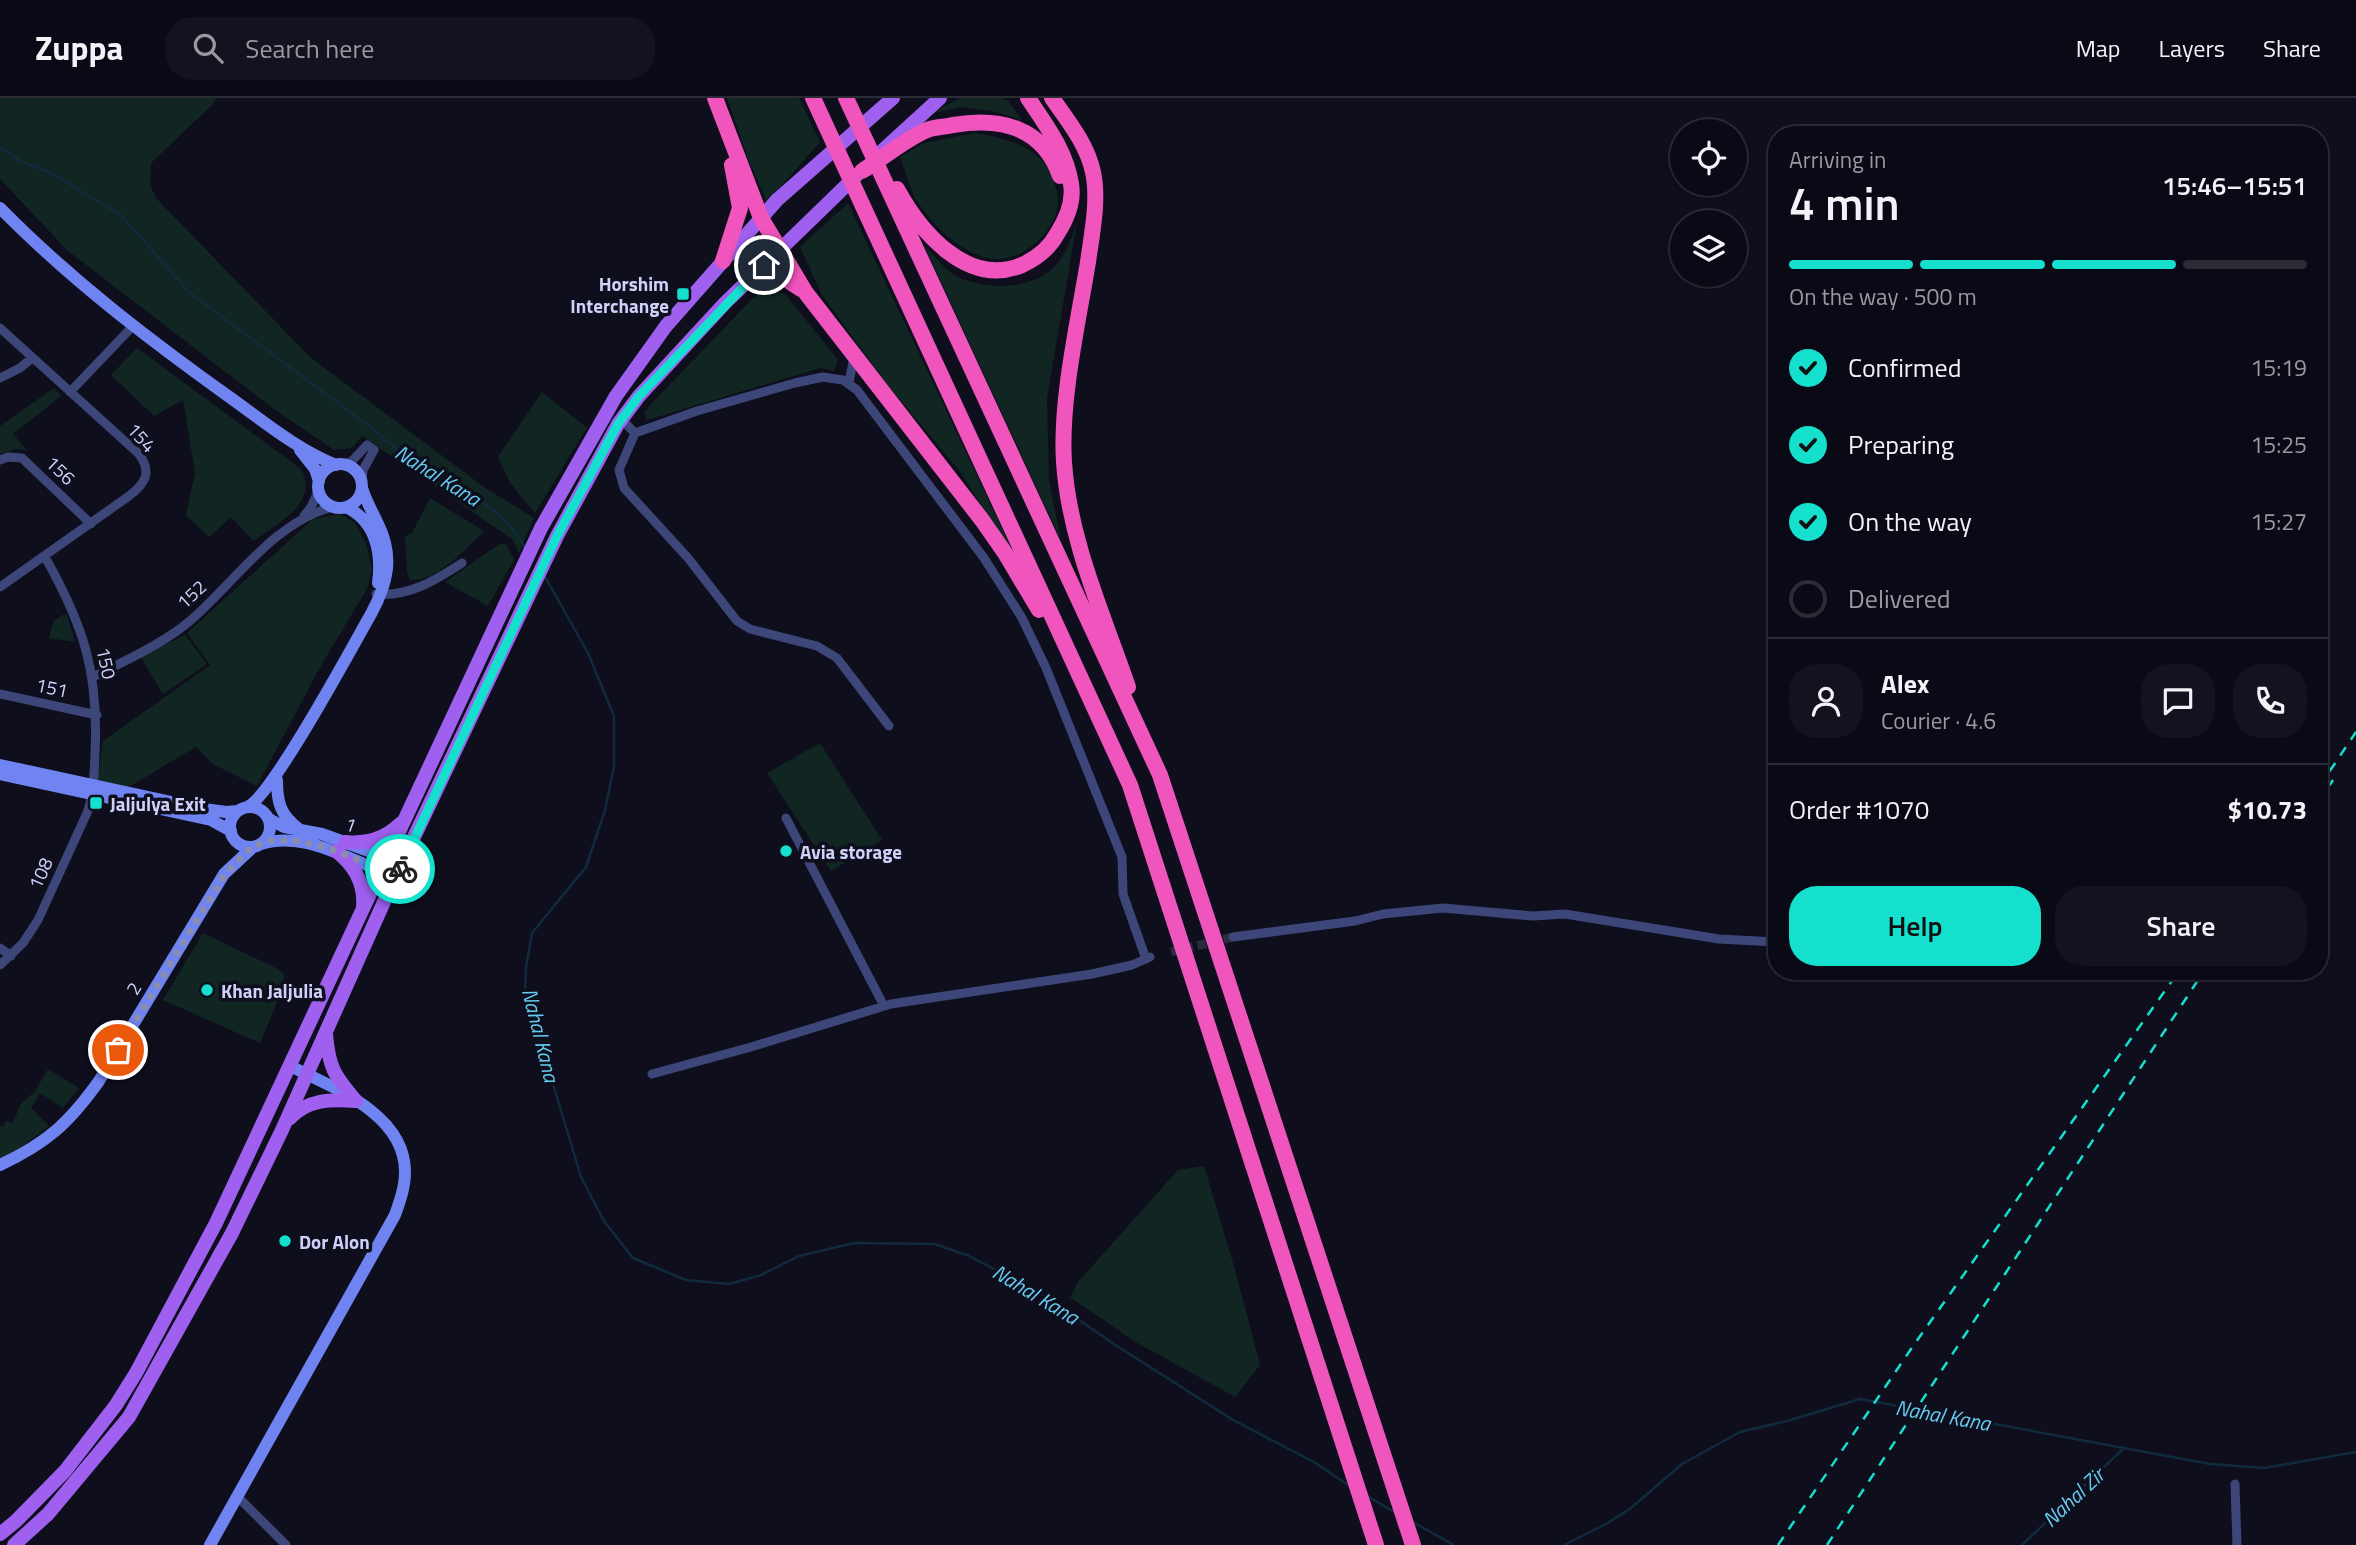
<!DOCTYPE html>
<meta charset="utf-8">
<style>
body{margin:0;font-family:"Titillium Web",sans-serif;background:#13131f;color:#f1f3f6;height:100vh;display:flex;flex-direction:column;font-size:26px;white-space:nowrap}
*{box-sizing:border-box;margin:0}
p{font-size:23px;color:#999aa1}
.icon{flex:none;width:38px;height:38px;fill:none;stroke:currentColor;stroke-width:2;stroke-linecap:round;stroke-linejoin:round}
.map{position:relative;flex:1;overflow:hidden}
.side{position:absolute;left:1768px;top:28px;width:560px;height:854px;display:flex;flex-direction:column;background:#0a0a16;border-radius:28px;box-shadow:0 2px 5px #0004,0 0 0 2px #2a2b35}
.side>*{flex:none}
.tools{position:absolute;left:1670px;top:21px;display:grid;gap:14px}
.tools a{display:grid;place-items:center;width:77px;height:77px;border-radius:50%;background:#0a0a16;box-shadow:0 2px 5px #0004,0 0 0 2px #2a2b35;font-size:35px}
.pin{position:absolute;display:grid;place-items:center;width:60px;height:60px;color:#fff;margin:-30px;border:4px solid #fff;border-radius:50%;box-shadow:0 2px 7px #0007}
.courier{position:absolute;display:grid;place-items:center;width:70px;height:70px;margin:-35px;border:5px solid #15dfcd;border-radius:50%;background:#fff;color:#222;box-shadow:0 2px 9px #0007}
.head em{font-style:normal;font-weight:600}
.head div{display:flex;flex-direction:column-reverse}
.head{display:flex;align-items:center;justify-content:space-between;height:119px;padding:0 21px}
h1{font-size:46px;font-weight:600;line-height:52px}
.bar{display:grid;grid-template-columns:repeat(4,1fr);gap:10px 7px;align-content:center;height:84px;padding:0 21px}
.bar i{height:9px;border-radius:5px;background:#2a2b35}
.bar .on{background:#15dfcd}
.bar p{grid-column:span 4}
.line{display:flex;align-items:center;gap:18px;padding:0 21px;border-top:2px solid #2a2b35}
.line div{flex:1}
.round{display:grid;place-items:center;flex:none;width:74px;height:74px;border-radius:28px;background:#13131f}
ol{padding:0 21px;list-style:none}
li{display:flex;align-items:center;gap:21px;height:77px}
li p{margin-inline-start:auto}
li .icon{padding:7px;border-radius:50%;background:#15dfcd;color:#111;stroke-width:4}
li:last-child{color:#999aa1}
li i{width:38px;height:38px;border:4px solid #2a2b35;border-radius:50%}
.primary-button{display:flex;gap:14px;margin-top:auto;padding:14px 21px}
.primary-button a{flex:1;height:80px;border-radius:28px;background:#15dfcd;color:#111;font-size:28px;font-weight:600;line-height:80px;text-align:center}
.primary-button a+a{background:#13131f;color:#f1f3f6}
header{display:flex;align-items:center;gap:42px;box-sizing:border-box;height:98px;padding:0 35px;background:#0a0a16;border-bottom:2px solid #2a2b35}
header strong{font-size:33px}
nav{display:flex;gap:38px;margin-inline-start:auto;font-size:24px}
.search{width:490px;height:63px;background:#13131f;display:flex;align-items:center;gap:18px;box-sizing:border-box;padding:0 24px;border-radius:28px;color:#999aa1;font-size:26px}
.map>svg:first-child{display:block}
.green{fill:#112622}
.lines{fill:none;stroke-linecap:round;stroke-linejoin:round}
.stream{stroke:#112b3e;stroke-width:2.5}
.street-tunnel{stroke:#2b2b3e;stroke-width:9;stroke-dasharray:9 4.5;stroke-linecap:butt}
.street{stroke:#3d4678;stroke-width:9}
.secondary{stroke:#6f84f1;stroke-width:12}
.primary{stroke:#9f60f0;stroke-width:14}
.highway{stroke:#ef55bc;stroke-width:16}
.rail{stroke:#15dfcd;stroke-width:2.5;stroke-dasharray:10 9;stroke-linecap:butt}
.done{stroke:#8b8dad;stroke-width:7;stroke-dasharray:0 12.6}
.route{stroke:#15dfcd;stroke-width:9}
.poi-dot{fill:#15dfcd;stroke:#0e0e1d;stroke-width:2.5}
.labels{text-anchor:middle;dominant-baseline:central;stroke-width:7;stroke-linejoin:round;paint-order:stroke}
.poi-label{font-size:19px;font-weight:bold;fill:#ced2fa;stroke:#0e0e1d;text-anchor:start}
.street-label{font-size:19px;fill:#ced2fa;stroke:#0e0e1d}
.water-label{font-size:21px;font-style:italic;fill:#66cbf0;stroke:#0e0e1d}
</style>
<header>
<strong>Zuppa</strong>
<div class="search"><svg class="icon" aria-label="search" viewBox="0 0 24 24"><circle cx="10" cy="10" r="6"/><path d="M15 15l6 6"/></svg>Search here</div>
<nav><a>Map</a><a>Layers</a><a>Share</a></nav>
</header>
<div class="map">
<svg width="2356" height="1447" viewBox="0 0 2356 1447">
<rect width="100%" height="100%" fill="#0e0e1d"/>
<path class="green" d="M0,0H216L214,5L151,65L150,87L157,101L310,259L484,389L534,420L519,455L512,441L362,338L352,350L334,352L274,311L68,153L0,81Z
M727,0H799L820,44L767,104L750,66Z
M960,0H1002L1008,3L1022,22L992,13L960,9L930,16Z
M976,35C999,39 1028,45 1044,65C1051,73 1059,94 1058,105C1056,134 1023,163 994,161C964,159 929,124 915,100C909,87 905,72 900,59L924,45Z
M848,105L1024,477L961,375L886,285L822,197L800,149Z
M1077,124L1047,300L1049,383L1061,442L924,147C934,157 944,171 956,178C982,191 1021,192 1046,176C1063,165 1071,142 1077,124Z
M768,193H777L786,197L838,262L834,273L820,270L647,322L644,315L651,306L754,199Z
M137,250L301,371C320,404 277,426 254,443L231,419L209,439L186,417L195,375L183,302L154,318L111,277Z
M54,290L61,298L13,336L27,352L15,351L0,356V328Z
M542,294L587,330L535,415L510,385L498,359Z
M430,400L484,433C464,452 439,483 410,482L407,474L405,438L412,435Z
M340,416L355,425L366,445L372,471L368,489L319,571L257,688L213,666L196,649L127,690L97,683L103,643L210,567L187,535L313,421Z
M501,445L507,447L514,462L488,508L445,484Z
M62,517H67L75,544L49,540L53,524Z
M185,537L207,566L163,596L140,558Z
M820,645L882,742L831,773L767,675Z
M203,835L278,871L284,876V889L260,945L163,902Z
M48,971L79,990L63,1010L40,995L31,1010L49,1028L16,1053L0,1060V1028L3,1029L6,1023L13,1025L20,1007L35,993Z
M1204,1068L1236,1175L1260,1267L1235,1299L1134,1243L1070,1199L1078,1184L1178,1072Z"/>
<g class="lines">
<path class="stream" d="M0,49L22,64L51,75L122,118L189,194L374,332L408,361L483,404L510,427L526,451
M544,477L588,555L614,618V668L605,712L586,769L532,835L526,870L525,893L581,1079L604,1123L633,1160L686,1182L729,1186L761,1177L799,1158L854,1145L935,1146L969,1158L1038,1194L1117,1248L1233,1322L1314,1364L1351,1389
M1369,1399L1396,1415
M1411,1423L1454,1447
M1564,1447L1606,1426L1631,1410L1682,1366L1740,1334L1787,1323L1860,1301L2210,1366L2264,1370L2356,1354
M2022,1447L2123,1351"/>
<path class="street-tunnel" d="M1171,854L1233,839"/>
<path class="street" d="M0,230L139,356C152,374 146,385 129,398L0,489
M0,280L20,270L32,260
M849,285L854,258
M70,294L132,229
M622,322L635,335L619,372L624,390L688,460L737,523L750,531L817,548L837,560L889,628
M635,335L697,313L795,285L823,279L843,282L857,292L984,460L1022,520L1046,570L1122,759L1123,796L1146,861
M0,362L8,359L22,360L91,426
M343,367L352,363L367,347L374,352L363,372L362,383
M304,418L311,409L319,392
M376,496C409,499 436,482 462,465
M93,579C126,562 163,546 191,522C236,483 273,425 332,409
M0,596L97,617
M786,720L884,908
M1233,839L1355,823L1383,816L1443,810L1533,818L1565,816L1719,841L1776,844
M0,850L11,858
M0,867L23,845L38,822L87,715C94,696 94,676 95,656C99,575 84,528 45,459
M2079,873L2129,874
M652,976L751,949L891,906L1092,876L1132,867L1150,859
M2235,1386L2237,1447
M238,1399L286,1447"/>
<path class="secondary" d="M0,110C70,181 147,240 228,298C262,322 296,351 336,367
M300,352L315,371L319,383
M318 388a22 22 0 1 1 44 0a22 22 0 1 1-44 0Z
M346,409C376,423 382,455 378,485
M0,667L204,711L226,714L238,713
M0,676L211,722L231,733
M277,682C277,704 280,717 299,731
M230 729a20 20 0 1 1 40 0a20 20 0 1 1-40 0Z
M247,709C272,699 352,549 371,516C388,485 394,458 378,426C372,413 366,403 362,390
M269,721L284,729L322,736L366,752L386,762L396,777
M261,746C307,732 347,763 389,775
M0,1067C47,1045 69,1025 99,983L224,776L253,749
M210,1447L395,1117C400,1103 405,1089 405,1074C405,1016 334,990 290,968"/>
<path class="primary" d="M882,53L940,0
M345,744C368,746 384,741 401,725
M336,753C354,767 365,786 363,809
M326,936C329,970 334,977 356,1003
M289,1021C308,1001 331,1001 356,1003
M0,1436L16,1423L65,1373L116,1307L136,1275L216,1125L541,430L616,298L666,228L777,102L893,0
M14,1447L48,1416L129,1319L232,1135L282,1032L396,777L557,438L618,326L639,298L725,205L857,77"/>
<path class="highway" d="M715,0L761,120L806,195L982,422L1005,455L1039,512
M813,0L1130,687L1376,1447
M846,0L1160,677L1413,1447
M1052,0C1068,23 1087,46 1093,74C1099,102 1092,135 1088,164C1078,225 1060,303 1064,364C1069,442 1103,516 1128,589
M862,73C882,61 905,41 927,32C934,29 945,29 953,27C1000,19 1043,29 1060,78
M897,91C920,133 967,190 1022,167C1037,160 1049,151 1057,136C1066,122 1074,103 1071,86C1066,53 1046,27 1028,0
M723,163L740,110L732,67
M748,182L764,172L778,176L801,191"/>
<path class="rail" d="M2319,689L2356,634
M2319,703L2333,682
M1778,1447L1911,1251L2179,873
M1827,1447L2204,873"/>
</g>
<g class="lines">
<path class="done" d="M118,952L225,776L253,748L274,742L298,743L331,751L396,777L400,771"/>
<path class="route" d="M400,771L557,438L618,326L639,298L764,167"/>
</g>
<g class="poi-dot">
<rect x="676" y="189" width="14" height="14" rx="3.5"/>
<rect x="89" y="698" width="14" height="14" rx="3.5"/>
<circle cx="786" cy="753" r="7"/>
<circle cx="207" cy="892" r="7"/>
<circle cx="285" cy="1143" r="7"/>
</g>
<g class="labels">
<g class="poi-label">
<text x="669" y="185" text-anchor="end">Horshim<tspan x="669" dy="22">Interchange</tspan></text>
<text x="110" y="705">Jaljulya Exit</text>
<text x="800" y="753">Avia storage</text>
<text x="221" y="892">Khan Jaljulia</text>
<text x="299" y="1143">Dor Alon</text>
</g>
<g class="street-label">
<text transform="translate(142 339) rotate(48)">154</text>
<text transform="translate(61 372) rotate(44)">156</text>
<text transform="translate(191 496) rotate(-43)">152</text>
<text transform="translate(107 565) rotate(78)">150</text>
<text transform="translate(52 589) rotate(12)">151</text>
<text transform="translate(351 726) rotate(20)">1</text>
<text transform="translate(40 775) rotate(-66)">108</text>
<text transform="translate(133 890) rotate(-59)">2</text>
</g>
<g class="water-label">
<text transform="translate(438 377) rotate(32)">Nahal Kana</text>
<text transform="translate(541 937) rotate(76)">Nahal Kana</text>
<text transform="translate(1036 1196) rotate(31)">Nahal Kana</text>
<text transform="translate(1943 1317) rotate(10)">Nahal Kana</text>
<text transform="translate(2073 1399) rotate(-43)">Nahal Zir</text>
</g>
</g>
</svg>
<div class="tools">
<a><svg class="icon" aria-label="locate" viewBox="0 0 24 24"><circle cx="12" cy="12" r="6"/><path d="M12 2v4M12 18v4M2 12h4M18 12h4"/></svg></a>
<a><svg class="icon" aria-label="layers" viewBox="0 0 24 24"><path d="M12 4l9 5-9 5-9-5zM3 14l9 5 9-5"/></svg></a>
</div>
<div class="pin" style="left:118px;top:952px;background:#ea580c"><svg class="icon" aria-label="bag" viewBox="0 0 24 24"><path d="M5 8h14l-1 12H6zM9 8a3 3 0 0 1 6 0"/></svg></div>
<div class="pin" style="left:764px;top:167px;background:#1f2937"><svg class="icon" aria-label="home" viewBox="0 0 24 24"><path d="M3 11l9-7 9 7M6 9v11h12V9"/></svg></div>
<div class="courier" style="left:400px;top:771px"><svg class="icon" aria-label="bike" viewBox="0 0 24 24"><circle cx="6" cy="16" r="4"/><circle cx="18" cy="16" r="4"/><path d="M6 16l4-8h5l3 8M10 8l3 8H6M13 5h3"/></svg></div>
<section class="side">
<div class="head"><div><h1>4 min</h1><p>Arriving in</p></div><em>15:46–15:51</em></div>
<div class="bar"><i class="on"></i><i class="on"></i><i class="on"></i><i></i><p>On the way · 500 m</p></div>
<ol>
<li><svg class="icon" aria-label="check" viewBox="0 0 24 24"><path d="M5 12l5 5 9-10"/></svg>Confirmed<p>15:19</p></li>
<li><svg class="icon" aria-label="check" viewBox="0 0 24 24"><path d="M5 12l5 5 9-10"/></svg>Preparing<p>15:25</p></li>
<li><svg class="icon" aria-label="check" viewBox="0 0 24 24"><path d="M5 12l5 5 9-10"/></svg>On the way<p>15:27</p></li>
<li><i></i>Delivered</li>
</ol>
<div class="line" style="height:126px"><a class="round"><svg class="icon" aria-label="person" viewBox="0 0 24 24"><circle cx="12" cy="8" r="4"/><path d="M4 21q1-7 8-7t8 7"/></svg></a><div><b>Alex</b><p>Courier · 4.6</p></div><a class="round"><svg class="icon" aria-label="chat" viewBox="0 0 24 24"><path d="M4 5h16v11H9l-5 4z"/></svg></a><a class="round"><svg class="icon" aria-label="phone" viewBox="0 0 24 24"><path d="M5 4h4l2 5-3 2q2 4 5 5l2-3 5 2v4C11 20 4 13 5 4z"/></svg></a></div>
<div class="line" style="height:91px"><div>Order #1070</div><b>$10.73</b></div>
<div class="primary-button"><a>Help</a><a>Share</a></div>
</section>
</div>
